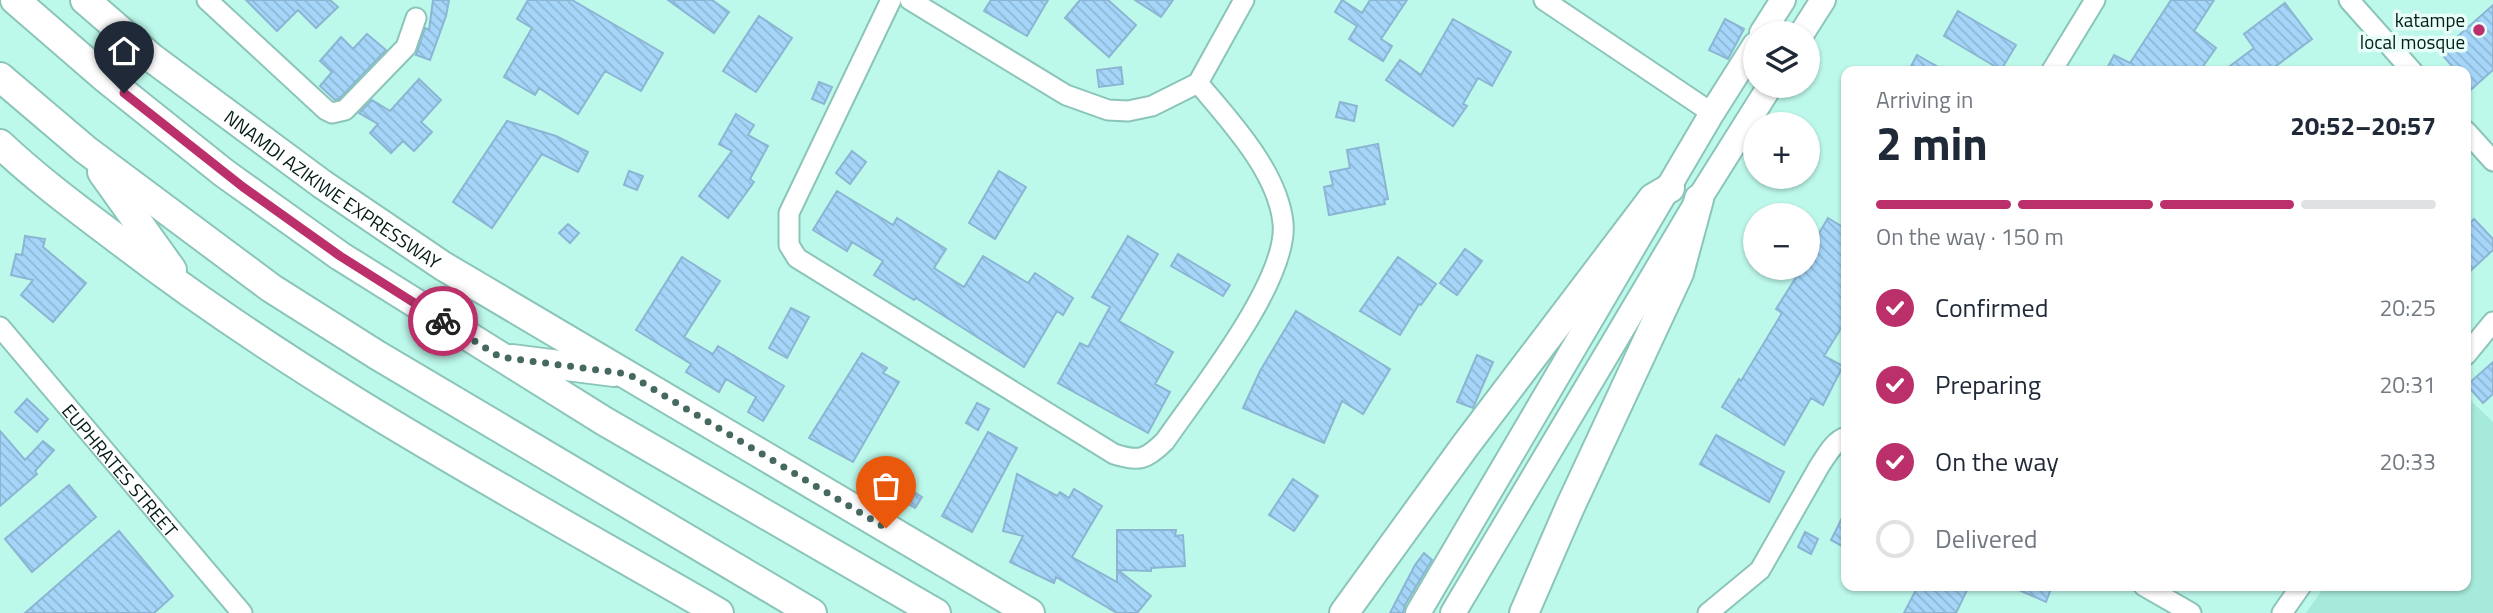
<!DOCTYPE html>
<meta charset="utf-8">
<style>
body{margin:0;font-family:"Titillium Web",sans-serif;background:#f2f2f3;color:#1f2937;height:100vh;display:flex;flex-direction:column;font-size:26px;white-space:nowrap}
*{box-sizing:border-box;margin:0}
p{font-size:23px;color:#747a83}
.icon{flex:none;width:38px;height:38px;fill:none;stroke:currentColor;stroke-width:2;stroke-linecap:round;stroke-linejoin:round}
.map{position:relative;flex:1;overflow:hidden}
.side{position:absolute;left:1841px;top:66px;width:630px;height:525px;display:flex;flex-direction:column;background:#fff;border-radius:14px;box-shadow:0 2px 5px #0004}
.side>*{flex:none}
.tools{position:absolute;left:1743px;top:21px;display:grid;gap:14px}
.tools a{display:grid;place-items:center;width:77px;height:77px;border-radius:50%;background:#fff;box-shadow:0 2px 5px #0004;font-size:35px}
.pin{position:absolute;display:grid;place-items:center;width:60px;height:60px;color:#fff;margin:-72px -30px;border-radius:50% 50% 50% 0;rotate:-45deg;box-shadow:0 0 7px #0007}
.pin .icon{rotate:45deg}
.courier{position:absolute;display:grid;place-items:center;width:70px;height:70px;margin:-35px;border:5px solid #bb306b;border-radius:50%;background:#fff;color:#222;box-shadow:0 2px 9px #0007}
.overview em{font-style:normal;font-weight:700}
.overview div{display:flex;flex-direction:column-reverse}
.overview{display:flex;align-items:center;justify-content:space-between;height:119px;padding:0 35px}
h1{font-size:46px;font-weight:700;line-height:52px}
.bar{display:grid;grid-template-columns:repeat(4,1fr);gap:10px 7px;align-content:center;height:84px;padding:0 35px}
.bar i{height:9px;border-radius:5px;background:#e0e1e3}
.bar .selected{background:#bb306b}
.bar p{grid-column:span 4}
ol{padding:0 35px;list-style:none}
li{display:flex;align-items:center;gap:21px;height:77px}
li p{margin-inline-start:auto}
li .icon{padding:7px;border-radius:50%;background:#bb306b;color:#fff;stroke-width:4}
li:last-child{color:#747a83}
li i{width:38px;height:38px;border:4px solid #e0e1e3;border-radius:50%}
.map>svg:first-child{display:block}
.built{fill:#a6eadc}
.building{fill:url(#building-back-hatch);stroke:#8bb5d3;stroke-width:2}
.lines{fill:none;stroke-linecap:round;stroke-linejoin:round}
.minor-casing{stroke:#8bc5b9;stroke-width:23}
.major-casing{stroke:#8bc5b9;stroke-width:28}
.highway-casing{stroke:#8bc5b9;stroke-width:32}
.minor{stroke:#fff;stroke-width:19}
.major{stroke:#fff;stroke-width:24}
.highway{stroke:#fff;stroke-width:28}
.done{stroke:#456961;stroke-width:7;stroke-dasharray:0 12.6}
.route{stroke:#bb306b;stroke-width:9}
.poi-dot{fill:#bb306b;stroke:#e6fdf8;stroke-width:2.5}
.labels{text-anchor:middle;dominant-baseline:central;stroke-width:7;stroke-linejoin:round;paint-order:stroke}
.poi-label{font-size:19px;fill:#041b17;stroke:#e6fdf8;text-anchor:end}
.street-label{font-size:19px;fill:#041b17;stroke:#e6fdf8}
</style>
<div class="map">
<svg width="2493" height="613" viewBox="0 0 2493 613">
<defs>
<pattern id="building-back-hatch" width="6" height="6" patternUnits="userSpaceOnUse" patternTransform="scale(1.75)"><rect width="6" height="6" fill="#a5d6f9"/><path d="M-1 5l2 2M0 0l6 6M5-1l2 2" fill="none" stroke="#8cb7d5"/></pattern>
</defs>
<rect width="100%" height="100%" fill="#bdf9eb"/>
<path class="built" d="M2466,396L2493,422V613H2306L2325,586H2466Z"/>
<path class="building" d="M246,0H330L338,7L316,28L298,10L277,31Z
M433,0H449L446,16L430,60L416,55L425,28L429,30Z
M528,0H572L663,53L641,91L605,71L578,114L539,88L535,95L504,77L532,28L517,19Z
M668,0H712L729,12L714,33Z
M991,0H1048L1027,36L984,11Z
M1080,0H1108L1136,25L1109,57L1065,18Z
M1135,0H1173L1161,17Z
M1342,0L1362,13L1370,0H1407L1381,39L1392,46L1383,61L1349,39L1357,26L1335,12Z
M2171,0H2214L2194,31L2216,48L2199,72H2105L2114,55L2130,63Z
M2285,3L2312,39L2268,72H2222L2254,48L2244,34Z
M2493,5V70L2466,94V72H2457L2440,52Z
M1958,11L2016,45L2001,70L1944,36Z
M759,16L792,38L756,92L723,71Z
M1453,19L1511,52L1492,86L1478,78L1463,104L1467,106L1453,126L1386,80L1400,60L1421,75Z
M1725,19L1744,29L1728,59L1709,50Z
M367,34L386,50L339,99L335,100L320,86L332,72L320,61L341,37L353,49Z
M1917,55L1947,72H1908Z
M1121,67L1123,84L1099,87L1097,70Z
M419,79L441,100L421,122L432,132L414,151L403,141L391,153L370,133L378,124L359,113L372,100L390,111Z
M819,82L832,87L824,104L812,99Z
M1340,102L1357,106L1354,121L1336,117Z
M736,114L754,125L748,135L768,146L750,179L754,182L728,218L699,196L732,151L719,144Z
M507,121L556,136L588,152L578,172L542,154L492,228L453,202Z
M1378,144L1388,199L1384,200L1385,204L1329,215L1324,187L1333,185L1330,172L1350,168L1347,150Z
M852,151L866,162L850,184L836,173Z
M629,171L643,176L637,190L624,185Z
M999,171L1026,187L995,239L969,223Z
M837,191L893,225L897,218L946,249L934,268L964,287L983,256L1028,283L1035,273L1073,298L1063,315L1057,311L1024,367L916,298L914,300L874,275L883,261L852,242L847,251L813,230Z
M1828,218L1846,229V320L1824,356L1843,366L1823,405L1811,398L1784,445L1722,407L1739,379L1741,381L1782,313L1776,309L1802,268H1808V252Z
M2474,219L2493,239V250L2466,275V227Z
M568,224L579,233L570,243L559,233Z
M25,236L45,239L43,247L86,283L53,322L21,295L33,280L11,275L16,254L22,255Z
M1128,236L1158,254L1119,321L1173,352L1155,384L1170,392L1148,433L1058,383L1080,343L1088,347L1110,307L1092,297Z
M1465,249L1482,261L1457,295L1440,283Z
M1178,254L1230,285L1223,296L1171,266Z
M682,257L720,281L684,337L713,354L718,346L784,386L763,421L748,412L756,397L726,379L719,392L686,372L691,364L636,330Z
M1398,257L1436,284L1421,305L1419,304L1400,335L1360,311Z
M791,308L809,317L787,358L769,348Z
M1296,311L1390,369L1363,414L1342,401L1324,443L1243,408L1260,371Z
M862,353L887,368L883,373L899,382L853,462L809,438Z
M1477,355L1493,362L1473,408L1457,402Z
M2493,362V394L2483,403L2467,385Z
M27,399L48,419L37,432L15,412Z
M977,403L989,409L978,430L966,423Z
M0,431L25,460L43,441L54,450L35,471L37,474L0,506Z
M988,432L1017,448L972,532L942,516Z
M1716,435L1784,472L1769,502L1700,464Z
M867,463L922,497L915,508L860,474Z
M1017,474L1057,496L1060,492L1069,498L1074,489L1102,506L1072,557L1117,582V530H1176L1175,536L1183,535L1185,566L1151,568V571L1118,570L1151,596L1137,613H1117L1056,577L1054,583L1010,562L1023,536L1003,531Z
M1293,479L1318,496L1294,531L1269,515Z
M69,485L96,517L32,572L5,539Z
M1846,510V548L1831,540Z
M119,531L173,596L154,613H25Z
M1805,532L1818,539L1811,554L1798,547Z
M1424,553L1432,560L1405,605L1403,613H1390L1415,565Z
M1918,586H1969L1956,613H1904Z
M2010,586H2052L2046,602Z"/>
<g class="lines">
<defs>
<g id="minor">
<path d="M207,0L326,110L332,113L345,110L406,47L416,18"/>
<path d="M891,0L789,213V245L797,258L1114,454C1139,462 1146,460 1165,441C1198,393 1289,280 1283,223C1278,172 1230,121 1198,83"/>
<path d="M910,0L1066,95L1108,110L1128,111L1152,106L1198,83L1244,0"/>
<path d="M1544,0L1712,113"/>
<path d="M2349,0L2413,72"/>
<path d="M2051,72L2095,0"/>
<path d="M2466,131L2493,161"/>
<path id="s1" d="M0,327L242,613"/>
<path d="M2466,355L2493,322"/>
<path d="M2144,586L2191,613"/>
<path d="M1708,613L1760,570L1820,465C1827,455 1834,441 1846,437"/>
<path d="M2282,613L2301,586"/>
</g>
<path id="major" d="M1762,33L1783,0
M1802,33L1823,0
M1418,613L1712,113L1755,45
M1453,613L1699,199L1770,86"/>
<g id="highway">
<path d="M15,0L104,77L224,173L340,256L604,421L936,613"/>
<path id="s2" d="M85,0L152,58L322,184L443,266L1030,613"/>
<path d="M0,77L86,150L271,288L377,355L812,613"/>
<path d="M0,144C37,179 79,210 120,241C306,384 515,495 719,613"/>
<path d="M102,172L172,270"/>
<path d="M512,359L614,372"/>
<path d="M1344,613L1465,446L1653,198L1670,188"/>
<path d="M1524,613L1570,507L1679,273L1699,199"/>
</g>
</defs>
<use href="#minor" class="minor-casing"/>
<use href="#major" class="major-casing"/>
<use href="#highway" class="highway-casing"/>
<use href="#minor" class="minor"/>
<use href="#major" class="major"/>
<use href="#highway" class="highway"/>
</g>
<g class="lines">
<path class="done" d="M443,321L500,357L628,374L886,528"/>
<path class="route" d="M124,93L243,187L340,256L443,321"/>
</g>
<circle class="poi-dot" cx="2479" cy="30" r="7"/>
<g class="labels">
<g class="poi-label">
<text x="2465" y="19">katampe<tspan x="2465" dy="22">local mosque</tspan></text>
</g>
<g class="street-label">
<text stroke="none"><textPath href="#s2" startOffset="312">NNAMDI AZIKIWE EXPRESSWAY</textPath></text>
<text stroke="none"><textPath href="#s1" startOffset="187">EUPHRATES STREET</textPath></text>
</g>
</g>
</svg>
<div class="tools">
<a><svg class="icon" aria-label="layers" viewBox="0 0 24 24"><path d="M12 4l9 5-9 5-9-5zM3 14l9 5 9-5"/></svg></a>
<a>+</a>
<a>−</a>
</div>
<div class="pin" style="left:886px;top:528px;background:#ea580c"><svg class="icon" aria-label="bag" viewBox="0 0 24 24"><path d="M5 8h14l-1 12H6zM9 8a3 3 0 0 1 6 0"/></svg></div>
<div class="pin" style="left:124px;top:93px;background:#1f2937"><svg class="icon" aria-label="home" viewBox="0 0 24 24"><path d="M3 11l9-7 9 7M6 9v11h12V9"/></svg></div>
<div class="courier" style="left:443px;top:321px"><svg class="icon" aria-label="bike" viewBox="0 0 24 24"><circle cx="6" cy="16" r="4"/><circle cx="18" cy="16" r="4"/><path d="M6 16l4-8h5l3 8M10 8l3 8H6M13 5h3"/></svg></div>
<section class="side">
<div class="overview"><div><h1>2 min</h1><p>Arriving in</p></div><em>20:52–20:57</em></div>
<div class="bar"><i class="selected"></i><i class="selected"></i><i class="selected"></i><i></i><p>On the way · 150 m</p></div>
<ol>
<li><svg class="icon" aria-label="check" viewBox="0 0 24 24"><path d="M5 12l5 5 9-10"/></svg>Confirmed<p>20:25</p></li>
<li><svg class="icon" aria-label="check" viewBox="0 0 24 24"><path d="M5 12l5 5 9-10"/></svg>Preparing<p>20:31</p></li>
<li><svg class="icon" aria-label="check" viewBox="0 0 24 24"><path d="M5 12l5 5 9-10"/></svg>On the way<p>20:33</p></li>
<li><i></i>Delivered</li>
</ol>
</section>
</div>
